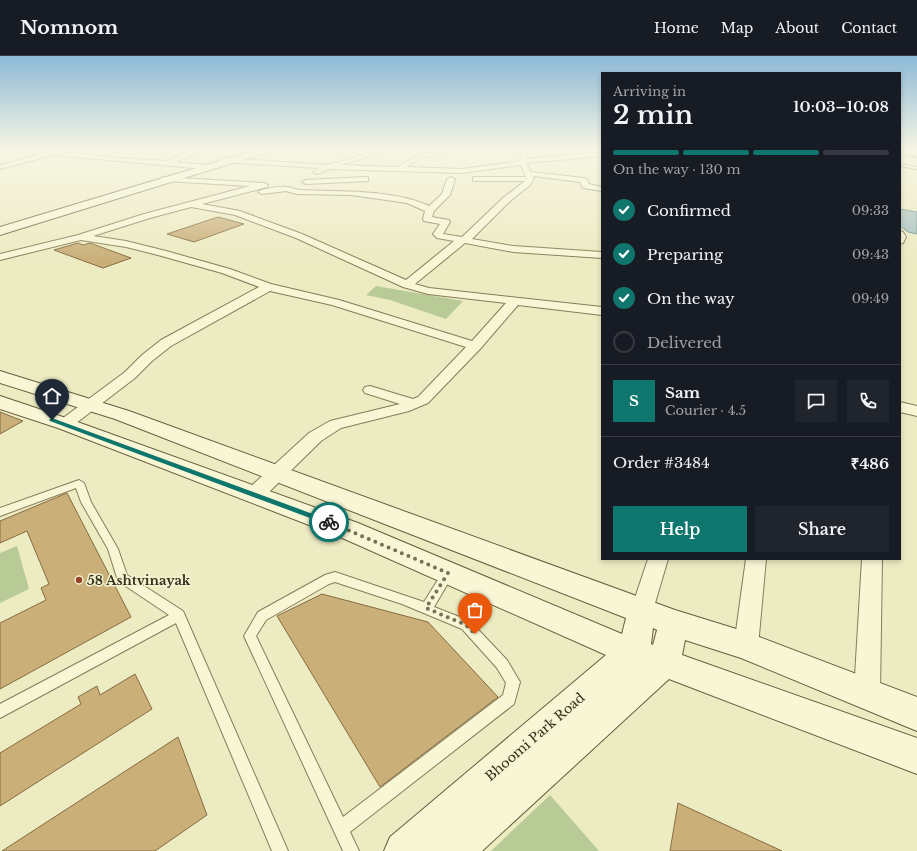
<!DOCTYPE html>
<meta charset="utf-8">
<style>
body{margin:0;font-family:"Libre Baskerville",serif;background:#20242c;color:#f1f3f6;height:100vh;display:flex;flex-direction:column;font-size:15px;white-space:nowrap}
*{box-sizing:border-box;margin:0}
p{font-size:13px;color:#9ea1a6}
.icon{flex:none;width:22px;height:22px;fill:none;stroke:currentColor;stroke-width:2;stroke-linecap:round;stroke-linejoin:round}
.map{position:relative;flex:1;overflow:hidden}
.sheet{position:absolute;left:601px;top:16px;width:300px;height:488px;display:flex;flex-direction:column;background:#171b24;border-radius:0px;box-shadow:0 2px 6px #0003}
.sheet>*{flex:none}
.pin{position:absolute;display:grid;place-items:center;width:34px;height:34px;color:#fff;margin:-41px -17px;border-radius:50% 50% 50% 0;rotate:-45deg;box-shadow:0 0 4px #0007}
.pin .icon{rotate:45deg}
.courier{position:absolute;display:grid;place-items:center;width:40px;height:40px;margin:-20px;border:3px solid #0f766e;border-radius:50%;background:#fff;color:#222;box-shadow:0 1px 5px #0007}
.summary em{font-style:normal;font-weight:600}
.summary div{display:flex;flex-direction:column-reverse}
.summary{display:flex;align-items:center;justify-content:space-between;height:68px;padding:0 12px}
h1{font-size:26px;font-weight:600;line-height:30px}
.bar{display:grid;grid-template-columns:repeat(4,1fr);gap:6px 4px;align-content:center;height:48px;padding:0 12px}
.bar i{height:5px;border-radius:3px;background:#363941}
.bar .current{background:#0f766e}
.bar p{grid-column:span 4}
.line{display:flex;align-items:center;gap:10px;padding:0 12px;border-top:1px solid #363941}
.line div{flex:1}
.round{display:grid;place-items:center;flex:none;width:42px;height:42px;border-radius:0px;background:#20242c}
ol{padding:0 12px;list-style:none}
li{display:flex;align-items:center;gap:12px;height:44px}
li p{margin-inline-start:auto}
li .icon{padding:4px;border-radius:50%;background:#0f766e;color:#fff;stroke-width:4}
li:last-child{color:#9ea1a6}
li i{width:22px;height:22px;border:2px solid #363941;border-radius:50%}
.primary-button{display:flex;gap:8px;margin-top:auto;padding:8px 12px}
.primary-button a{flex:1;height:46px;border-radius:0px;background:#0f766e;color:#fff;font-size:16px;font-weight:600;line-height:46px;text-align:center}
.primary-button a+a{background:#20242c;color:#f1f3f6}
header{display:flex;align-items:center;gap:24px;box-sizing:border-box;height:56px;padding:0 20px;background:#171b24;border-bottom:1px solid #363941}
header strong{font-size:19px}
nav{display:flex;gap:22px;margin-inline-start:auto;font-size:14px}
.map>svg:first-child{display:block}
.green{fill:#b8cb96}
.water{fill:#a4c0be;stroke:#6c8d8d}
.building{fill:#caaf79;stroke:#856c40}
.lines{fill:none;stroke-linecap:round;stroke-linejoin:round}
.lane-casing{stroke:#867c5a;stroke-width:2}
.street-casing{stroke:#867c5a;stroke-width:2}
.secondary-casing{stroke:#685d3d;stroke-width:2}
.primary-casing{stroke:#54492e;stroke-width:2}
.lane{fill:#f8f6d5;fill-rule:evenodd}
.street{fill:#f8f6d5;fill-rule:evenodd}
.secondary{fill:#f8f6d5;fill-rule:evenodd}
.primary{fill:#f0ea9a;fill-rule:evenodd}
.rail{stroke:#36301e;stroke-width:1.5;stroke-dasharray:3 3;stroke-linecap:butt}
.route{fill:#0f766e}
.done{stroke:#767157;stroke-width:4;stroke-dasharray:0 7.2}
.poi-dot{fill:#94442b;stroke:#f4f3d1;stroke-width:1.5}
.labels{text-anchor:middle;dominant-baseline:central;stroke-width:3;stroke-linejoin:round;paint-order:stroke}
.near-poi-label{font-size:13px;font-weight:bold;fill:#36301e;stroke:#f4f3d1;text-anchor:start}
.near-street-label{font-size:13px;fill:#36301e;stroke:#f4f3d1}
</style>
<header>
<strong>Nomnom</strong>
<nav><a>Home</a><a>Map</a><a>About</a><a>Contact</a></nav>
</header>
<div class="map">
<svg width="917" height="795" viewBox="0 0 917 795">
<rect width="100%" height="100%" fill="#edebc2"/>
<path class="green" d="M376,230L463,245L446,263L390,244L366,239Z
M17,490L29,533L0,547V497Z
M550,739L599,795H491Z"/>
<path class="water" d="M900,153L917,156V178L908,176L900,170Z"/>
<path class="building" d="M218,161L244,168L194,186L167,178Z
M78,187L83,189L90,187L131,202L103,212L54,194Z
M0,356L23,365L0,378Z
M67,437L131,561L0,633V567L46,544L41,532L49,528L27,475L0,487V465Z
M322,538L428,566L498,641L380,731L277,560Z
M135,618L152,653L0,750V697L81,648L78,641L97,630L100,639Z
M178,681L207,759L155,795H2Z
M678,747L782,795H670Z"/>
<g class="lines">
<defs>
<path id="lane" d="M900,108L917,111V113L900,110Z
M79,424L84,427L91,446L118,493L127,519L183,555L288,795H272L176,567L0,662V648L169,559L118,525L108,493L81,446L76,432L0,460V452Z
M448,513L452,514L454,517L434,551L470,565L507,604L520,626L514,648L350,776L359,795H343L244,580L258,556L325,519L335,516L424,546L444,514ZM335,526L402,548L462,573L497,612L506,627L503,639L343,761L256,580L266,564L329,528Z"/>
<path id="street" d="M60,93H66V95L63,96L117,102L167,105L196,93H204L176,106L205,109L208,111L205,113L53,99L0,113V109Z
M369,93H378L383,96L341,109L397,111L420,98L445,93H459L424,101L406,111L462,113L520,105L522,93H528L527,103L602,96V100L526,107L531,116L584,122L587,123L589,128L602,131V135L583,132L580,126L533,120L534,123L530,129L509,146L472,183L513,190L602,196V202L513,196L465,187L415,228L429,232L602,251V259L518,249L480,293L428,347L409,355L341,372L321,385L262,443L255,444L248,443L246,438L248,433L309,377L330,365L400,348L365,337L363,334L365,331L370,330L413,343L418,341L466,291L332,249L270,235L171,290L152,305L135,322L71,371L65,373L59,371L57,368L59,365L125,316L142,299L161,284L259,231L222,217L158,199L126,191L81,184L0,204V198L78,179L144,158L250,130L165,125H162V121L264,127L268,129L267,131L202,148L240,155L302,178L406,224L454,185L437,182L433,178L440,168L424,165L423,163L425,155L407,147L351,139L297,138L286,135L262,138L258,136C263,132 281,130 288,131C292,132 295,133 299,134C339,136 394,133 429,150L442,138L447,123L451,121L455,123L450,139L434,155L432,161L449,164L450,166L443,178L462,181L503,142L525,125H473V121H526L521,109L462,117L329,113L317,118L313,116L319,112L222,106L219,104L222,102L328,109L374,96ZM191,151L235,159L296,182L403,231L428,238L506,247L472,285L339,244L271,228L230,213L166,195L126,185L93,180L150,162Z
M365,121H368V125L306,128L302,126L306,124Z
M900,175L903,176L906,181L903,187L900,188Z
M900,346L917,350V360L900,356Z
M648,503H668L653,554L650,561L642,564L634,561L631,554Z
M746,503H766L758,590L754,598L746,601L738,598L734,590Z
M862,503H882L880,637L876,646L867,649L858,646L854,637Z"/>
<path id="secondary" d="M259,93H272L271,95L0,179V171Z
M0,315L129,355L675,554L746,576L917,641V675L741,602L685,584L682,599L917,682V718L669,623L482,795H384L390,781L606,599L340,481L58,372L0,353V340L72,364L358,467L622,578L626,562L115,363L0,327ZM653,572L657,574L653,589L651,588Z"/>
<path id="primary" d="M900,94L917,95V101L900,98Z"/>
</defs>
<use href="#lane" class="lane-casing"/>
<use href="#street" class="street-casing"/>
<use href="#secondary" class="secondary-casing"/>
<use href="#primary" class="primary-casing"/>
<use href="#lane" class="lane"/>
<use href="#street" class="street"/>
<use href="#secondary" class="secondary"/>
<use href="#primary" class="primary"/>
<path class="rail" d="M900,98L917,100"/>
</g>
<linearGradient id="sky" x2="0" y2="1"><stop stop-color="#8db9d7"/><stop offset="0.46" stop-color="#f7f6e4"/><stop offset="1" stop-color="#f7f6e4" stop-opacity="0"/></linearGradient>
<rect width="917" height="204" fill="url(#sky)"/>
<path class="route" d="M52,362L332,465L333,466L329,469L326,468L50,365L49,364Z"/>
<g class="lines">
<path class="done" d="M329,466L448,517L426,552L466,569L475,578"/>
</g>
<circle class="poi-dot" cx="79" cy="524" r="4"/>
<g class="labels">
<g class="near-poi-label">
<text x="87" y="524">58 Ashtvinayak</text>
</g>
<g class="near-street-label">
<text transform="translate(535 681) rotate(-41)">Bhoomi Park Road</text>
</g>
</g>
</svg>
<div class="pin" style="left:475px;top:578px;background:#ea580c"><svg class="icon" aria-label="bag" viewBox="0 0 24 24"><path d="M5 8h14l-1 12H6zM9 8a3 3 0 0 1 6 0"/></svg></div>
<div class="pin" style="left:52px;top:364px;background:#1f2937"><svg class="icon" aria-label="home" viewBox="0 0 24 24"><path d="M3 11l9-7 9 7M6 9v11h12V9"/></svg></div>
<div class="courier" style="left:329px;top:466px"><svg class="icon" aria-label="bike" viewBox="0 0 24 24"><circle cx="6" cy="16" r="4"/><circle cx="18" cy="16" r="4"/><path d="M6 16l4-8h5l3 8M10 8l3 8H6M13 5h3"/></svg></div>
<section class="sheet">
<div class="summary"><div><h1>2 min</h1><p>Arriving in</p></div><em>10:03–10:08</em></div>
<div class="bar"><i class="current"></i><i class="current"></i><i class="current"></i><i></i><p>On the way · 130 m</p></div>
<ol>
<li><svg class="icon" aria-label="check" viewBox="0 0 24 24"><path d="M5 12l5 5 9-10"/></svg>Confirmed<p>09:33</p></li>
<li><svg class="icon" aria-label="check" viewBox="0 0 24 24"><path d="M5 12l5 5 9-10"/></svg>Preparing<p>09:43</p></li>
<li><svg class="icon" aria-label="check" viewBox="0 0 24 24"><path d="M5 12l5 5 9-10"/></svg>On the way<p>09:49</p></li>
<li><i></i>Delivered</li>
</ol>
<div class="line" style="height:72px"><b class="round" style="background:#0f766e;color:#fff">S</b><div><b>Sam</b><p>Courier · 4.5</p></div><a class="round"><svg class="icon" aria-label="chat" viewBox="0 0 24 24"><path d="M4 5h16v11H9l-5 4z"/></svg></a><a class="round"><svg class="icon" aria-label="phone" viewBox="0 0 24 24"><path d="M5 4h4l2 5-3 2q2 4 5 5l2-3 5 2v4C11 20 4 13 5 4z"/></svg></a></div>
<div class="line" style="height:52px"><div>Order #3484</div><b>₹486</b></div>
<div class="primary-button"><a>Help</a><a>Share</a></div>
</section>
</div>
